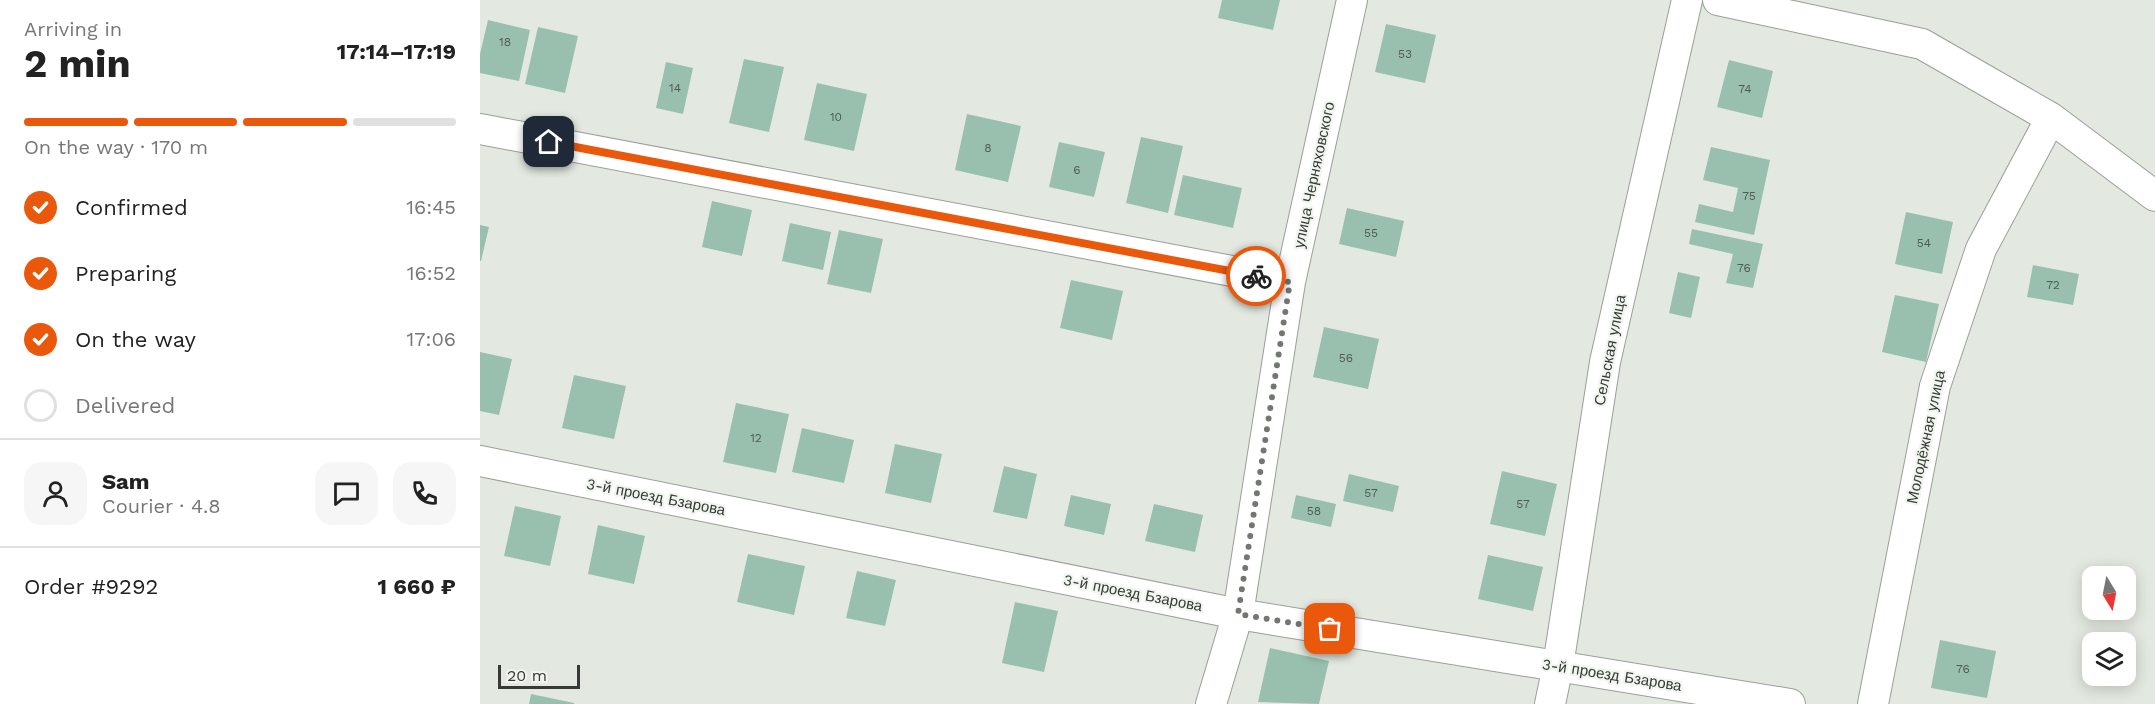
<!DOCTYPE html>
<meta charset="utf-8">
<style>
body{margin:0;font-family:"Work Sans",sans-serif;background:#f6f6f6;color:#222;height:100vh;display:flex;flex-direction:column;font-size:22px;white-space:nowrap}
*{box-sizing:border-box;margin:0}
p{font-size:20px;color:#767676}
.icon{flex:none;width:33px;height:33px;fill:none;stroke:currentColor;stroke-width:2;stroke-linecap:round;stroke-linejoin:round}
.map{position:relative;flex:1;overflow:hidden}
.drawer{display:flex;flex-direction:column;background:#fff;width:480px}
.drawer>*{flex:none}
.needle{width:39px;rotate:170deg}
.controls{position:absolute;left:1602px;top:566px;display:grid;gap:12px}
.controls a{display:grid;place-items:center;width:54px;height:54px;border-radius:12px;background:#fff;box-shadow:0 3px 15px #0003;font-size:30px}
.scale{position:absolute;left:18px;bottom:15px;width:82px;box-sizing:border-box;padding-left:6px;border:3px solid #373936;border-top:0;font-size:16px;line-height:21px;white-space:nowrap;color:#373936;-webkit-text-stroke:4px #f0f6ef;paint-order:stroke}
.pin{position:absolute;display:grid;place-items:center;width:51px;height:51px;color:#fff;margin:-26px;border-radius:12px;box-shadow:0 3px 9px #0006}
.courier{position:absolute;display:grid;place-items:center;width:60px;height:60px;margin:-30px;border:4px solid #ea580c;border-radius:50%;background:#fff;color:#222;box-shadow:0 2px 8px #0007}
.head em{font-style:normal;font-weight:700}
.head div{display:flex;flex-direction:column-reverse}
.head{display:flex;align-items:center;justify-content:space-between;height:102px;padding:0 24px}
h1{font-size:39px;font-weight:700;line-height:45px}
.bar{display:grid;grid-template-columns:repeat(4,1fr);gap:9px 6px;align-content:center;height:72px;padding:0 24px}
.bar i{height:8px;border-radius:4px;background:#e0e0e0}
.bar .active{background:#ea580c}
.bar p{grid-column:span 4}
.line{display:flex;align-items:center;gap:15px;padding:0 24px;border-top:2px solid #e0e0e0}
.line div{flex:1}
.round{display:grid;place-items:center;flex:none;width:63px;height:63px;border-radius:18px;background:#f6f6f6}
ol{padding:0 24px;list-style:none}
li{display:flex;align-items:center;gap:18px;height:66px}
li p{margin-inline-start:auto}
li .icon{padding:6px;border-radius:50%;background:#ea580c;color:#fff;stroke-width:4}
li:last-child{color:#767676}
li i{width:33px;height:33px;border:3px solid #e0e0e0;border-radius:50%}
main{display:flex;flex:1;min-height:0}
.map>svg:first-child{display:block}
.building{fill:#99c0af}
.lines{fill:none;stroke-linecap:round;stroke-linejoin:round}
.street-casing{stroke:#9a9f98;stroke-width:32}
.street{stroke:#fff;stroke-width:30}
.done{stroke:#737772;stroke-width:6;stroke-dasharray:0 10.8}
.route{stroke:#ea580c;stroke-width:8}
.labels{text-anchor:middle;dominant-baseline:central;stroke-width:4.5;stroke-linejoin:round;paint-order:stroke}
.number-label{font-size:12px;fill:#505b54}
.street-label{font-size:15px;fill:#373936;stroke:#f0f6ef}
</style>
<main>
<section class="drawer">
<div class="head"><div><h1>2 min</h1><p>Arriving in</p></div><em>17:14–17:19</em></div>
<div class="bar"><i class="active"></i><i class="active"></i><i class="active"></i><i></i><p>On the way · 170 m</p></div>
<ol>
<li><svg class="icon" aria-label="check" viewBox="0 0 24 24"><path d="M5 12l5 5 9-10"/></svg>Confirmed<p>16:45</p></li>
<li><svg class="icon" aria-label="check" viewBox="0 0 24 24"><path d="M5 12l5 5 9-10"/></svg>Preparing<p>16:52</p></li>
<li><svg class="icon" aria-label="check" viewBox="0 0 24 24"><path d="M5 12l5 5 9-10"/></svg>On the way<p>17:06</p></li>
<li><i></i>Delivered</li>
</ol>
<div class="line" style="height:108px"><a class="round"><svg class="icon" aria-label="person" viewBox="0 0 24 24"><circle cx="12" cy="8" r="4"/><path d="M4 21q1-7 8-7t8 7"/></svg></a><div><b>Sam</b><p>Courier · 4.8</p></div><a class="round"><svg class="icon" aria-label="chat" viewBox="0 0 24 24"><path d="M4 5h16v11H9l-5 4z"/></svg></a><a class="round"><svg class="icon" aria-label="phone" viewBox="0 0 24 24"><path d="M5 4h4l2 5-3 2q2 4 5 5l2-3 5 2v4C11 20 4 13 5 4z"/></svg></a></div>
<div class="line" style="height:78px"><div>Order #9292</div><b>1 660 ₽</b></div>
</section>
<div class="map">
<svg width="1675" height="704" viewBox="0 0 1675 704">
<rect width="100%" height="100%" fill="#e3e9e1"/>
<path class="building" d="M742,0H800L793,30L738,18Z
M8,20L50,30L39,81L0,73V54Z
M906,24L956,35L945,83L895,72Z
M58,27L98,36L85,93L45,84Z
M264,59L304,67L289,132L249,123Z
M1249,60L1293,71L1282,118L1237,107Z
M186,62L213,68L203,114L176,108Z
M337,83L387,94L374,151L324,140Z
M487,114L541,126L528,182L475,170Z
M661,137L703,146L688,213L646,203Z
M579,142L625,152L614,197L569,187Z
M1231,147L1290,160L1274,235L1215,222L1219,204L1253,212L1258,188L1223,180Z
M703,175L762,188L753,228L694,215Z
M232,201L272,210L262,256L222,247Z
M867,208L924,221L916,257L859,244Z
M1426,212L1473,222L1462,274L1415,264Z
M310,223L351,232L343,270L302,261Z
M0,225L9,227L1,261H0Z
M1212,229L1283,244L1273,288L1246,283L1253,254L1209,244Z
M359,230L403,239L391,293L347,284Z
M1553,265L1599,274L1593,305L1547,297Z
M1198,272L1220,277L1211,318L1189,313Z
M591,280L643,291L632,340L580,328Z
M1415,295L1459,304L1446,362L1402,352Z
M844,327L899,339L888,389L833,377Z
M0,352L32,359L19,415L0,411Z
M94,375L146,386L134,439L82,428Z
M256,403L309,414L296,473L243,462Z
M322,428L374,440L364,483L312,472Z
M415,444L462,454L451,503L405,493Z
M524,466L557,474L547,519L513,512Z
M1022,471L1077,484L1065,536L1010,524Z
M869,474L919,486L913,512L863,501Z
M591,495L631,504L624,535L584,526Z
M816,495L856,504L851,527L811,518Z
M674,504L723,515L715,552L665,541Z
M35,506L81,516L70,566L24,556Z
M118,525L165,536L154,584L108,574Z
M268,554L325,566L314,615L257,602Z
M1008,555L1063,567L1053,611L998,599Z
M377,571L416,580L405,626L366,618Z
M535,602L578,611L564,672L522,663Z
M1460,640L1516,651L1507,698L1451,688Z
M790,648L849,661L839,704L778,702Z
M51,694L94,703V704H49Z"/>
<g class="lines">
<defs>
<path id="street" d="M1238,0L1442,44L1571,118L1675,196
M0,129L810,282
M0,461L758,614L1310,704
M731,704L758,614L810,282L872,0
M1070,704L1078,666L1125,362L1207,0
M1393,704L1455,386L1501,249L1571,118"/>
</defs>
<use href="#street" class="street-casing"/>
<use href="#street" class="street"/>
</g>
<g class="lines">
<path class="done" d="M776,276L810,282L758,614L850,629"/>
<path class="route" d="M69,142L776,276"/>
</g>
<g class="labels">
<g class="number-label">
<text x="25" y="42">18</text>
<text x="925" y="54">53</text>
<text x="195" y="88">14</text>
<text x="1265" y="89">74</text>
<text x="356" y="117">10</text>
<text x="508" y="148">8</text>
<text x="597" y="170">6</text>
<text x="1269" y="196">75</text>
<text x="891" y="233">55</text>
<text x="1444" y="243">54</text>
<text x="1264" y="268">76</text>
<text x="1573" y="285">72</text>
<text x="866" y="358">56</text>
<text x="276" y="438">12</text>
<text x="891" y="493">57</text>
<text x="1043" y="504">57</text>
<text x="834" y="511">58</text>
<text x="1483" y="669">76</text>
</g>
<g class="street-label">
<text transform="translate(834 175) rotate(-78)">улица Черняховского</text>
<text transform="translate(1130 350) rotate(-79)">Сельская улица</text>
<text transform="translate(1446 437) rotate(-78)">Молодёжная улица</text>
<text transform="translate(176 497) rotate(11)">3-й проезд Бзарова</text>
<text transform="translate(653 593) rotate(11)">3-й проезд Бзарова</text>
<text transform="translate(1132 675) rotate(9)">3-й проезд Бзарова</text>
</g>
</g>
</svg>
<div class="controls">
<a><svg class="needle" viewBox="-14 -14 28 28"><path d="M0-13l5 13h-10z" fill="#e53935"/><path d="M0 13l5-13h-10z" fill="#767676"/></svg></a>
<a><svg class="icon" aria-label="layers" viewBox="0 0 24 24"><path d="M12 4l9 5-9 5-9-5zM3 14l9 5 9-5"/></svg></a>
</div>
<div class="scale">20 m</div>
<div class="pin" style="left:850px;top:629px;background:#ea580c"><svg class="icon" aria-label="bag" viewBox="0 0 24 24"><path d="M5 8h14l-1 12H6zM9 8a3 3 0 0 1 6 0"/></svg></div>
<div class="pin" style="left:69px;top:142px;background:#1f2937"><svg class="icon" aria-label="home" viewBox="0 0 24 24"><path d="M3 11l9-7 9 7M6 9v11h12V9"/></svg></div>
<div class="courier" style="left:776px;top:276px"><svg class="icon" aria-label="bike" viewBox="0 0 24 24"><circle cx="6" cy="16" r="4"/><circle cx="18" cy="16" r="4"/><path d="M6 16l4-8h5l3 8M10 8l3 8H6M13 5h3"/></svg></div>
</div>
</main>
